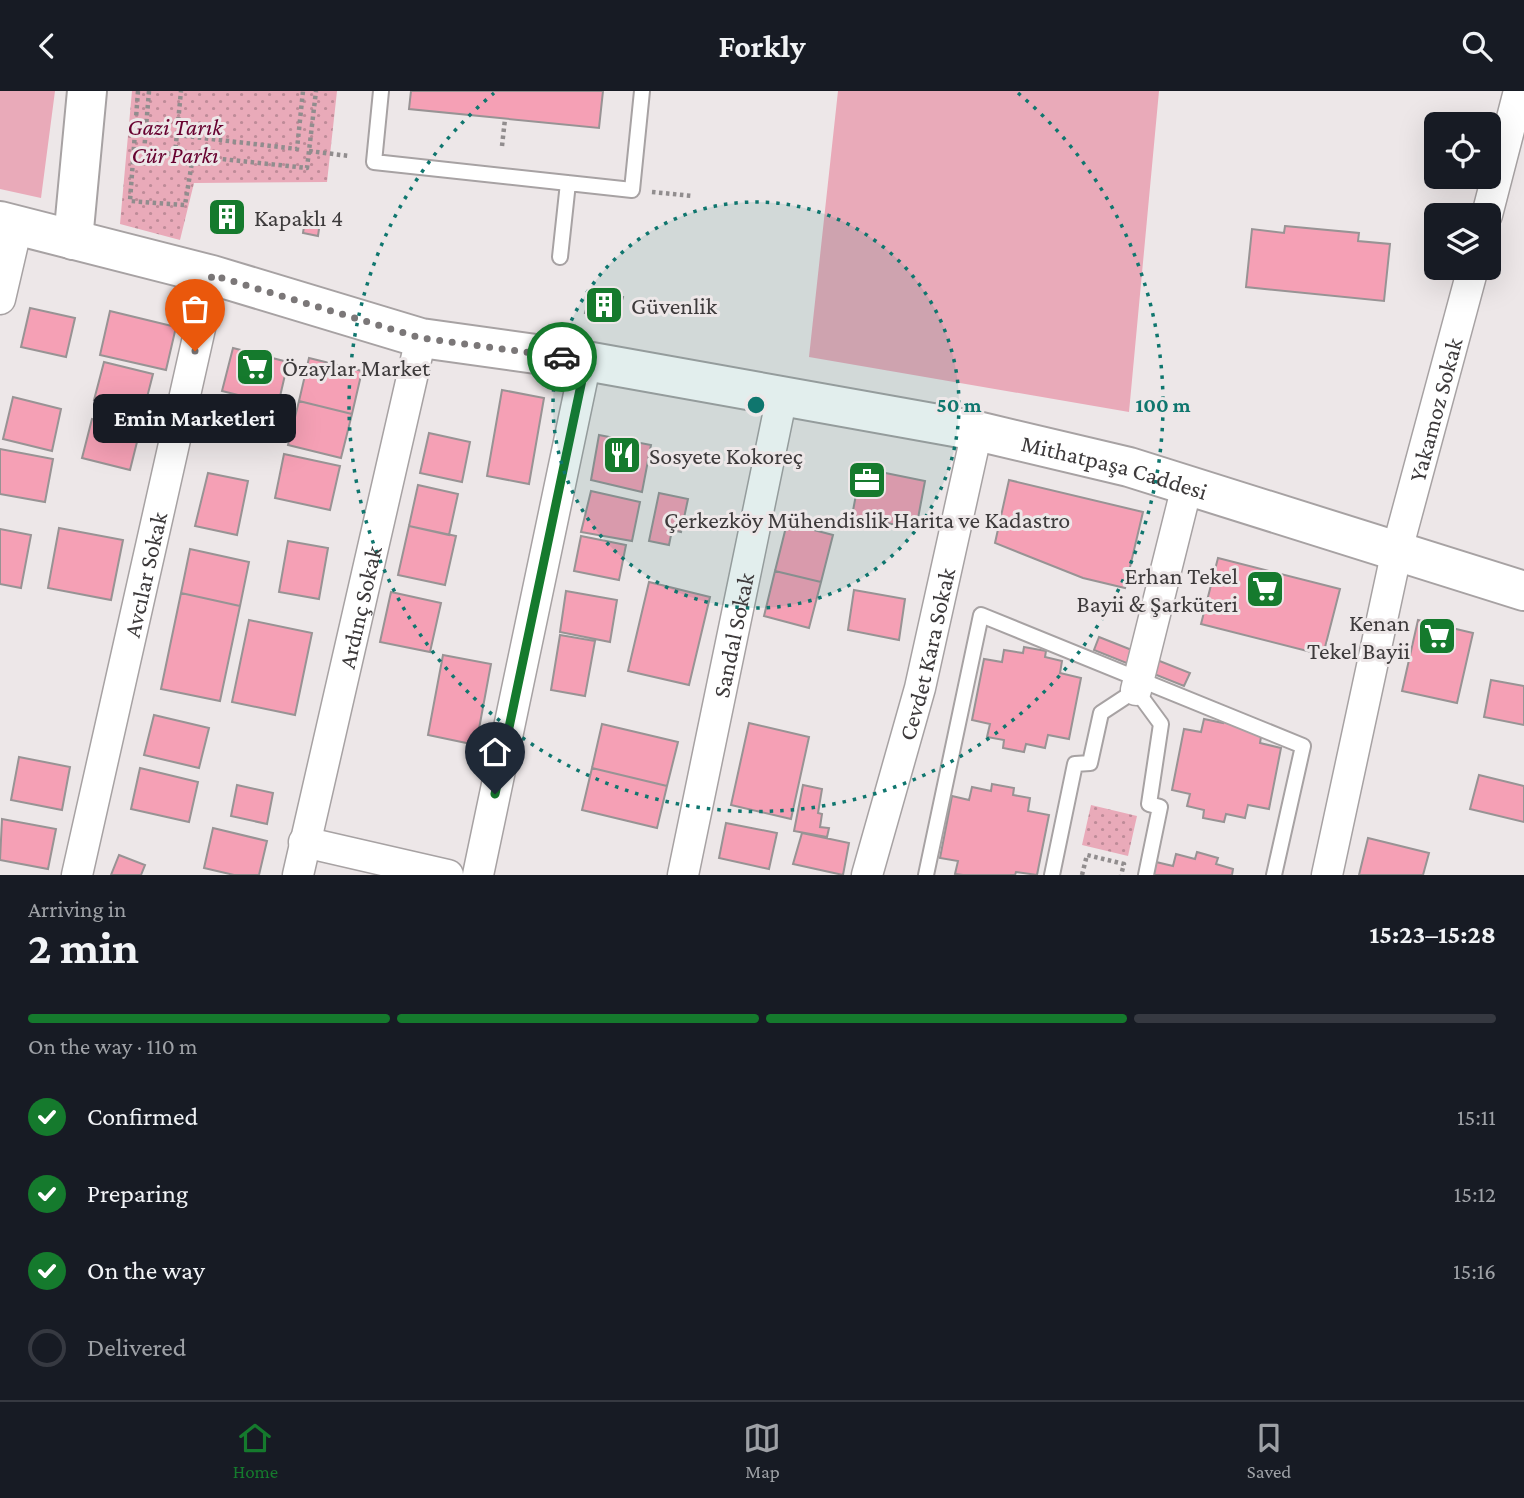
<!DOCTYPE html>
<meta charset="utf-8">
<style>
body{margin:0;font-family:"Crimson Pro",serif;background:#242831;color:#f1f3f6;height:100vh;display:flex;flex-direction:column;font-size:26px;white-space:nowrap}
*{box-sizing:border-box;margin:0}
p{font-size:23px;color:#9ea1a6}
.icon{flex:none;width:38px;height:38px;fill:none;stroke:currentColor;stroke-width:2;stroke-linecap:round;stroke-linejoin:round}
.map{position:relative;height:784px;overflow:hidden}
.drawer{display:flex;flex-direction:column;background:#171b24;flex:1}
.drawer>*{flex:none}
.controls{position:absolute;left:1424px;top:21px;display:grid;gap:14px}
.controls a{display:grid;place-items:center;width:77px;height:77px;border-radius:10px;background:#171b24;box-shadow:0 7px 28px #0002;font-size:35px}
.pin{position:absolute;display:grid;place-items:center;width:60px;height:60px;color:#fff;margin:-72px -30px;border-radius:50% 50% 50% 0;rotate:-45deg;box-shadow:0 0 7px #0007}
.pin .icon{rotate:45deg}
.courier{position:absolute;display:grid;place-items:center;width:70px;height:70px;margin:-35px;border:5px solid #157a2d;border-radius:50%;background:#fff;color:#222;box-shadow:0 2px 9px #0007}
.bubble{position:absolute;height:49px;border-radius:10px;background:#171b24;box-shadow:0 7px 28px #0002;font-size:23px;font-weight:700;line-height:49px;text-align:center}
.headline em{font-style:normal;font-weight:700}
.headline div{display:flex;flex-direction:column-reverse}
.headline{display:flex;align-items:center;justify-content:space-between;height:119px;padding:0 28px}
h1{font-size:46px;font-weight:700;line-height:52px}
.bar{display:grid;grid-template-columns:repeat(4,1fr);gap:10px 7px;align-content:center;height:84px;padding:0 28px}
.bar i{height:9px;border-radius:5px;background:#363941}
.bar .on{background:#157a2d}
.bar p{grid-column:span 4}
ol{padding:0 28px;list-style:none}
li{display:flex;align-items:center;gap:21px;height:77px}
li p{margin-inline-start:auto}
li .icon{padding:7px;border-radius:50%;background:#157a2d;color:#fff;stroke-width:4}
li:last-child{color:#9ea1a6}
li i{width:38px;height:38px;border:4px solid #363941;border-radius:50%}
header{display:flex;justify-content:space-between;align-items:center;height:91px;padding:0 28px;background:#171b24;font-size:32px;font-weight:700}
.dock{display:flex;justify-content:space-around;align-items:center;height:98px;border-top:2px solid #363941;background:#171b24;font-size:19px;color:#9ea1a6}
.dock a{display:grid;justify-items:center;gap:4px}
.dock .on{color:#157a2d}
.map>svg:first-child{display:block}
.grass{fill:#e9aab9}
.park{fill:url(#park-dots)}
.building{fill:#f5a0b5;stroke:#989394;stroke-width:2}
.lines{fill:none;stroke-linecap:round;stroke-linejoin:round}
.lane-casing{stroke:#a7a2a3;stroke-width:18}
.street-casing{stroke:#a7a2a3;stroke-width:33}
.secondary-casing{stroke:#a7a2a3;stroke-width:42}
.path{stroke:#918d8e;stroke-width:4.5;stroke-dasharray:3.5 3.5;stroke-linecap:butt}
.lane{stroke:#fff;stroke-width:14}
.street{stroke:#fff;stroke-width:30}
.secondary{stroke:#fff;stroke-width:38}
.done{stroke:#7b7778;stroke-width:7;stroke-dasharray:0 12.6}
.route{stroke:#157a2d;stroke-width:9}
.ring{fill:none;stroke:#0f766e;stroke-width:3.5;stroke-dasharray:3.5 7}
.labels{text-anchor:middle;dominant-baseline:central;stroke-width:6;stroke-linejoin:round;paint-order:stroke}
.park-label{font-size:24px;font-style:italic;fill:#67002f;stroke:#ede7e8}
.poi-label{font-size:24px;fill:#3d3a3b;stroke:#ede7e8;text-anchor:start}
.street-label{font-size:24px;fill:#3d3a3b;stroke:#ede7e8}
.centre{fill:#0f766e;stroke:#ede7e8;stroke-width:3.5}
.ring-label{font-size:21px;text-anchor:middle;font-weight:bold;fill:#0f766e;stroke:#ede7e8;stroke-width:6;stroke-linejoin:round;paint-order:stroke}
</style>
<header><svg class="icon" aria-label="back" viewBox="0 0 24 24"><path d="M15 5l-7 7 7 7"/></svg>Forkly<svg class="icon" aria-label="search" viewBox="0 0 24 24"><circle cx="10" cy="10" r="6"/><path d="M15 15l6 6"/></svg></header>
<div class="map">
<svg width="1524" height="784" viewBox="0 0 1524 784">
<defs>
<pattern id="park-dots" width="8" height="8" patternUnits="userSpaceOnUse" patternTransform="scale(1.75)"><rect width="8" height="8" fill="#e9aab9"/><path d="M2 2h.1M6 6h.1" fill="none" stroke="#be8b98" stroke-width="1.8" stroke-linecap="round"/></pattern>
</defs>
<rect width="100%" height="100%" fill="#ede7e8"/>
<path class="grass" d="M0,0H55L41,107L0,98Z
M838,0H1159L1129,321L809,266Z"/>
<path class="park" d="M132,0H337L327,91L194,92L180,149L120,133Z
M1091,714L1137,725L1128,765L1082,754Z"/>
<path class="building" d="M411,0H603L599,37L409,18Z
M222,114L237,117L232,141L217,139Z
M306,122L321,124L318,145L303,142Z
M1285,135L1359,142L1358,150L1390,153L1384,210L1246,196L1252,138L1284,142Z
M592,198L623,206L616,230L585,222Z
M30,217L75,227L66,266L21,256Z
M110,220L176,236L166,279L100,264Z
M233,257L288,271L278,314L222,300Z
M309,267L362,280L352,323L299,310Z
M104,271L153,283L143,322L94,309Z
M502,299L544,307L529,393L487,385Z
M13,306L61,318L52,360L3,348Z
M299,310L352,323L341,367L288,354Z
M92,328L140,339L130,379L82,367Z
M429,342L470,351L462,391L420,382Z
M599,344L651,354L642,401L591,389Z
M0,358L53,368L45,411L0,403Z
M284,363L340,375L330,419L275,407Z
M861,377L925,390L916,438L852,425Z
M208,382L248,390L237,444L195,435Z
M1009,389L1143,421L1125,497L1083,487L995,452Z
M418,394L458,403L449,444L409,435Z
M591,400L640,411L632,450L581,441Z
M659,402L688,408L681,441L672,439L669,454L649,450Z
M787,432L833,444L821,491L775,480Z
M409,435L456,445L445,494L398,484Z
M59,437L123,449L111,509L48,497Z
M0,438L31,444L21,497L0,493Z
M581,445L626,454L619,489L574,480Z
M288,450L328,457L319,508L279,501Z
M190,458L249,471L240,515L181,502Z
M1218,467L1340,498L1323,564L1201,533Z
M775,480L821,491L809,537L764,525Z
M649,491L710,506L689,594L628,580Z
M854,499L905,508L899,549L848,539Z
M566,500L617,509L610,551L560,541Z
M391,501L441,512L430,561L380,551Z
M181,502L240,515L220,610L161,598Z
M249,529L312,542L295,624L232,611Z
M1418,529L1473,542L1457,612L1402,600Z
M560,544L595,550L585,605L551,599Z
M1099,546L1190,582L1184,595L1094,559Z
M1024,556L1046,560L1045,566L1062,570L1060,582L1081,587L1069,648L1048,644L1045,657L1026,653L1024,661L1003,657L1004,649L987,646L990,633L972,629L984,568L1002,571L1004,559L1023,562Z
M443,564L491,573L476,654L428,644Z
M1491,589L1524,595V634L1484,626Z
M154,624L209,637L199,677L144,664Z
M1224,626L1262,640L1260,652L1281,657L1269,718L1248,714L1245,727L1226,723L1224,731L1203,727L1204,719L1187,715L1190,703L1172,699L1184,638L1201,641L1204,628L1223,632Z
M749,632L809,646L791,728L731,714Z
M602,633L678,651L667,695L592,677Z
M19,666L70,676L62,719L11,709Z
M140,677L198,691L189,731L131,718Z
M592,677L667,695L657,737L582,719Z
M1479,684L1524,695V731L1470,718Z
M992,693L1014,697L1013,704L1030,707L1028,720L1049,724L1037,784L1016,781L1015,784H963L955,783L958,770L940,767L952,705L969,709L972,696L991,700Z
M237,694L273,702L267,733L231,725Z
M803,694L822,698L818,722L822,723L820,736L829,737L827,746L794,740Z
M2,728L56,738L48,778L0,769Z
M726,732L777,742L769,778L719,767Z
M213,737L267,750L259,784H234L204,777Z
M802,742L849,752L843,784L793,773Z
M1368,747L1429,762L1423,784H1359Z
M1197,761L1218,767L1216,773L1233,778L1232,784H1152L1156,771L1173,775L1176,763L1195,768Z
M119,764L145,774L141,784H111Z"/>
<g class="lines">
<defs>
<path id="lane" d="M381,0L374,71L632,99L642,0
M560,166L568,92
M926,784L981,524L1303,655L1274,784
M1052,784L1075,673L1090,672L1101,622L1136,599L1161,633L1149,713L1160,716L1146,784"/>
<g id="street">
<path d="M1487,124L1519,0"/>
<path d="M0,208L17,135"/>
<path d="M1136,599L1187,395"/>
<path d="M304,751L448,784"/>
<path id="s1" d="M77,784L212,184"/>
<path id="s2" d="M298,784L421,247"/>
<path d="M478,784L586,270"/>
<path id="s3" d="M683,784L782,305"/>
<path id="s4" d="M867,784L920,597L977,340"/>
<path id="s5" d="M1327,784L1397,459L1473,177"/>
</g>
<g id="secondary">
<path id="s6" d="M0,130L212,184L421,247L586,270L977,340L1129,376L1524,500"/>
<path d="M73,149L87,0"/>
</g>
</defs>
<use href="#lane" class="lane-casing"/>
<use href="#street" class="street-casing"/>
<use href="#secondary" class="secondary-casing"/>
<path class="path" d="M138,0L130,110L185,114L193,65L307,77L316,0
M149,0L144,61L175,63L181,0
M177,44L297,58L303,0
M502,55L505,28
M309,60L349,65
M652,101L693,105
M1082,784L1087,764L1124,773L1121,784"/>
<use href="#lane" class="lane"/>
<use href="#street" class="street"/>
<use href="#secondary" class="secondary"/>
</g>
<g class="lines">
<path class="done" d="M195,260L212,184L421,247L562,266"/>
<path class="route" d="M495,703L586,270L562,266"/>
</g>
<circle cx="756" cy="314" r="203" fill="#0f766e" fill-opacity=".12"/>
<g class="ring">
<circle cx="756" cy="314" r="203"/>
<path d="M1018 2A407 407 0 1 1 494 2"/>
</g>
<defs>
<symbol id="building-square" viewBox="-11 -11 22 22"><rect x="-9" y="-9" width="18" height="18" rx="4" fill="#157a2d" stroke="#ede7e8"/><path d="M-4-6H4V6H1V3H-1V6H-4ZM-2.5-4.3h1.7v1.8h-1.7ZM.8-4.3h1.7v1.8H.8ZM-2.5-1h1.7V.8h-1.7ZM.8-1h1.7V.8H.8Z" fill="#fff"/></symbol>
<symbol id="supermarket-square" viewBox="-11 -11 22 22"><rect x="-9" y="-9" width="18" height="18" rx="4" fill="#157a2d" stroke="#ede7e8"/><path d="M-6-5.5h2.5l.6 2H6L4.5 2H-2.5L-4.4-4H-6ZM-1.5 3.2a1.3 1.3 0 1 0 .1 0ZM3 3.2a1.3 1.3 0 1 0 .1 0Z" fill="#fff"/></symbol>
<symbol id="restaurant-square" viewBox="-11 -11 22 22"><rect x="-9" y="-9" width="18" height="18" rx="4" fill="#157a2d" stroke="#ede7e8"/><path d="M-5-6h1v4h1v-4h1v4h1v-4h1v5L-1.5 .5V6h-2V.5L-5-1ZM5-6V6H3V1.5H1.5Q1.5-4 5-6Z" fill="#fff"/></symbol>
<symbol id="office-square" viewBox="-11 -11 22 22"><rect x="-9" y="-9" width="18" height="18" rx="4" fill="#157a2d" stroke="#ede7e8"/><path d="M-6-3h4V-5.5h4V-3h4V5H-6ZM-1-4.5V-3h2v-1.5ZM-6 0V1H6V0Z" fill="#fff"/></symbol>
</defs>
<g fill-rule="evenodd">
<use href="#building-square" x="205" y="104" width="44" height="44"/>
<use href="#building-square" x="582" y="192" width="44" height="44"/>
<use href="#supermarket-square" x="233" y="254" width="44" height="44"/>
<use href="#restaurant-square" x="600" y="342" width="44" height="44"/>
<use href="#office-square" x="845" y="367" width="44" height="44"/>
<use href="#supermarket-square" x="1243" y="476" width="44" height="44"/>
<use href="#supermarket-square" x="1415" y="523" width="44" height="44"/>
</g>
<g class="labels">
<g class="park-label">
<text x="175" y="35">Gazi Tarık<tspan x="175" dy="28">Cür Parkı</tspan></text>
</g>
<g class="poi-label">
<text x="254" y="126">Kapaklı 4</text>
<text x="631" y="214">Güvenlik</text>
<text x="282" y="276">Özaylar Market</text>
<text x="649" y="364">Sosyete Kokoreç</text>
<text x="867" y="428" text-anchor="middle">Çerkezköy Mühendislik Harita ve Kadastro</text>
<text x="1238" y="484" text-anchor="end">Erhan Tekel<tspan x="1238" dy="28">Bayii &amp; Şarküteri</tspan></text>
<text x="1410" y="531" text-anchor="end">Kenan<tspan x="1410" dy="28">Tekel Bayii</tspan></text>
</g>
<g class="street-label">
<text stroke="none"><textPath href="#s5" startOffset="478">Yakamoz Sokak</textPath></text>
<text stroke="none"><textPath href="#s6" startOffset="1143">Mithatpaşa Caddesi</textPath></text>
<text stroke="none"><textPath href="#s1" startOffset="308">Avcılar Sokak</textPath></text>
<text stroke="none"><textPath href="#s2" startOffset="275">Ardınç Sokak</textPath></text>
<text stroke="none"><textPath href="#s3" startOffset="245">Sandal Sokak</textPath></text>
<text stroke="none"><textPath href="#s4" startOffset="229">Cevdet Kara Sokak</textPath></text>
</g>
</g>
<circle cx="756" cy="314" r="10" class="centre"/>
<g class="ring-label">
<text x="959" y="321">50 m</text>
<text x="1163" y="321">100 m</text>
</g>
</svg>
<div class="controls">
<a><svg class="icon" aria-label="locate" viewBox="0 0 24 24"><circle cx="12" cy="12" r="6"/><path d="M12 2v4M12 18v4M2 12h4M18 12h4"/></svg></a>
<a><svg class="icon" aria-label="layers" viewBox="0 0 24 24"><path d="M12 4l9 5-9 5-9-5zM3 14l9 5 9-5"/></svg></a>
</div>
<div class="pin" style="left:195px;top:260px;background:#ea580c"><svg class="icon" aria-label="bag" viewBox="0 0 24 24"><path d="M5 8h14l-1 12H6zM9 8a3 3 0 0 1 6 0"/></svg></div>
<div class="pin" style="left:495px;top:703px;background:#1f2937"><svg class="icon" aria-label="home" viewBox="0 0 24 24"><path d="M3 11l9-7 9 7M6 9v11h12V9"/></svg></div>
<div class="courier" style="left:562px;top:266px"><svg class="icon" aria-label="car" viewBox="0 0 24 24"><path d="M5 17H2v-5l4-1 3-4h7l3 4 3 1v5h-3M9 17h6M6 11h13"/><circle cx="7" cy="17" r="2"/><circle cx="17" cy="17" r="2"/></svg></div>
<div class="bubble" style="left:93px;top:303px;width:203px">Emin Marketleri</div>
</div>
<section class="drawer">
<div class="headline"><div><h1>2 min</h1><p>Arriving in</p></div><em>15:23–15:28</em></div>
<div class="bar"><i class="on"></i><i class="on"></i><i class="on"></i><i></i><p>On the way · 110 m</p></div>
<ol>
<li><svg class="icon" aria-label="check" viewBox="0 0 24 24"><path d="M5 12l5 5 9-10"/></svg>Confirmed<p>15:11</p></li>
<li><svg class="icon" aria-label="check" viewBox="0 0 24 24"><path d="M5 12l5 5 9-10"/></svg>Preparing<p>15:12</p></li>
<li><svg class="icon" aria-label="check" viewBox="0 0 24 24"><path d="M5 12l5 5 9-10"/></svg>On the way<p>15:16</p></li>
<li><i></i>Delivered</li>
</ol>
</section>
<nav class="dock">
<a class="on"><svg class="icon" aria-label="home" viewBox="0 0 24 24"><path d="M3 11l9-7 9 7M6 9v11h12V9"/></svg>Home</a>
<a><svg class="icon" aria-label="map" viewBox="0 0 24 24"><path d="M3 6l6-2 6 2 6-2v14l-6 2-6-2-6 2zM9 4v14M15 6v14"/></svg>Map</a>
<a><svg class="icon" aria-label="saved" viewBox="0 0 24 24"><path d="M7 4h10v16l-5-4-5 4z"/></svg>Saved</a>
</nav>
